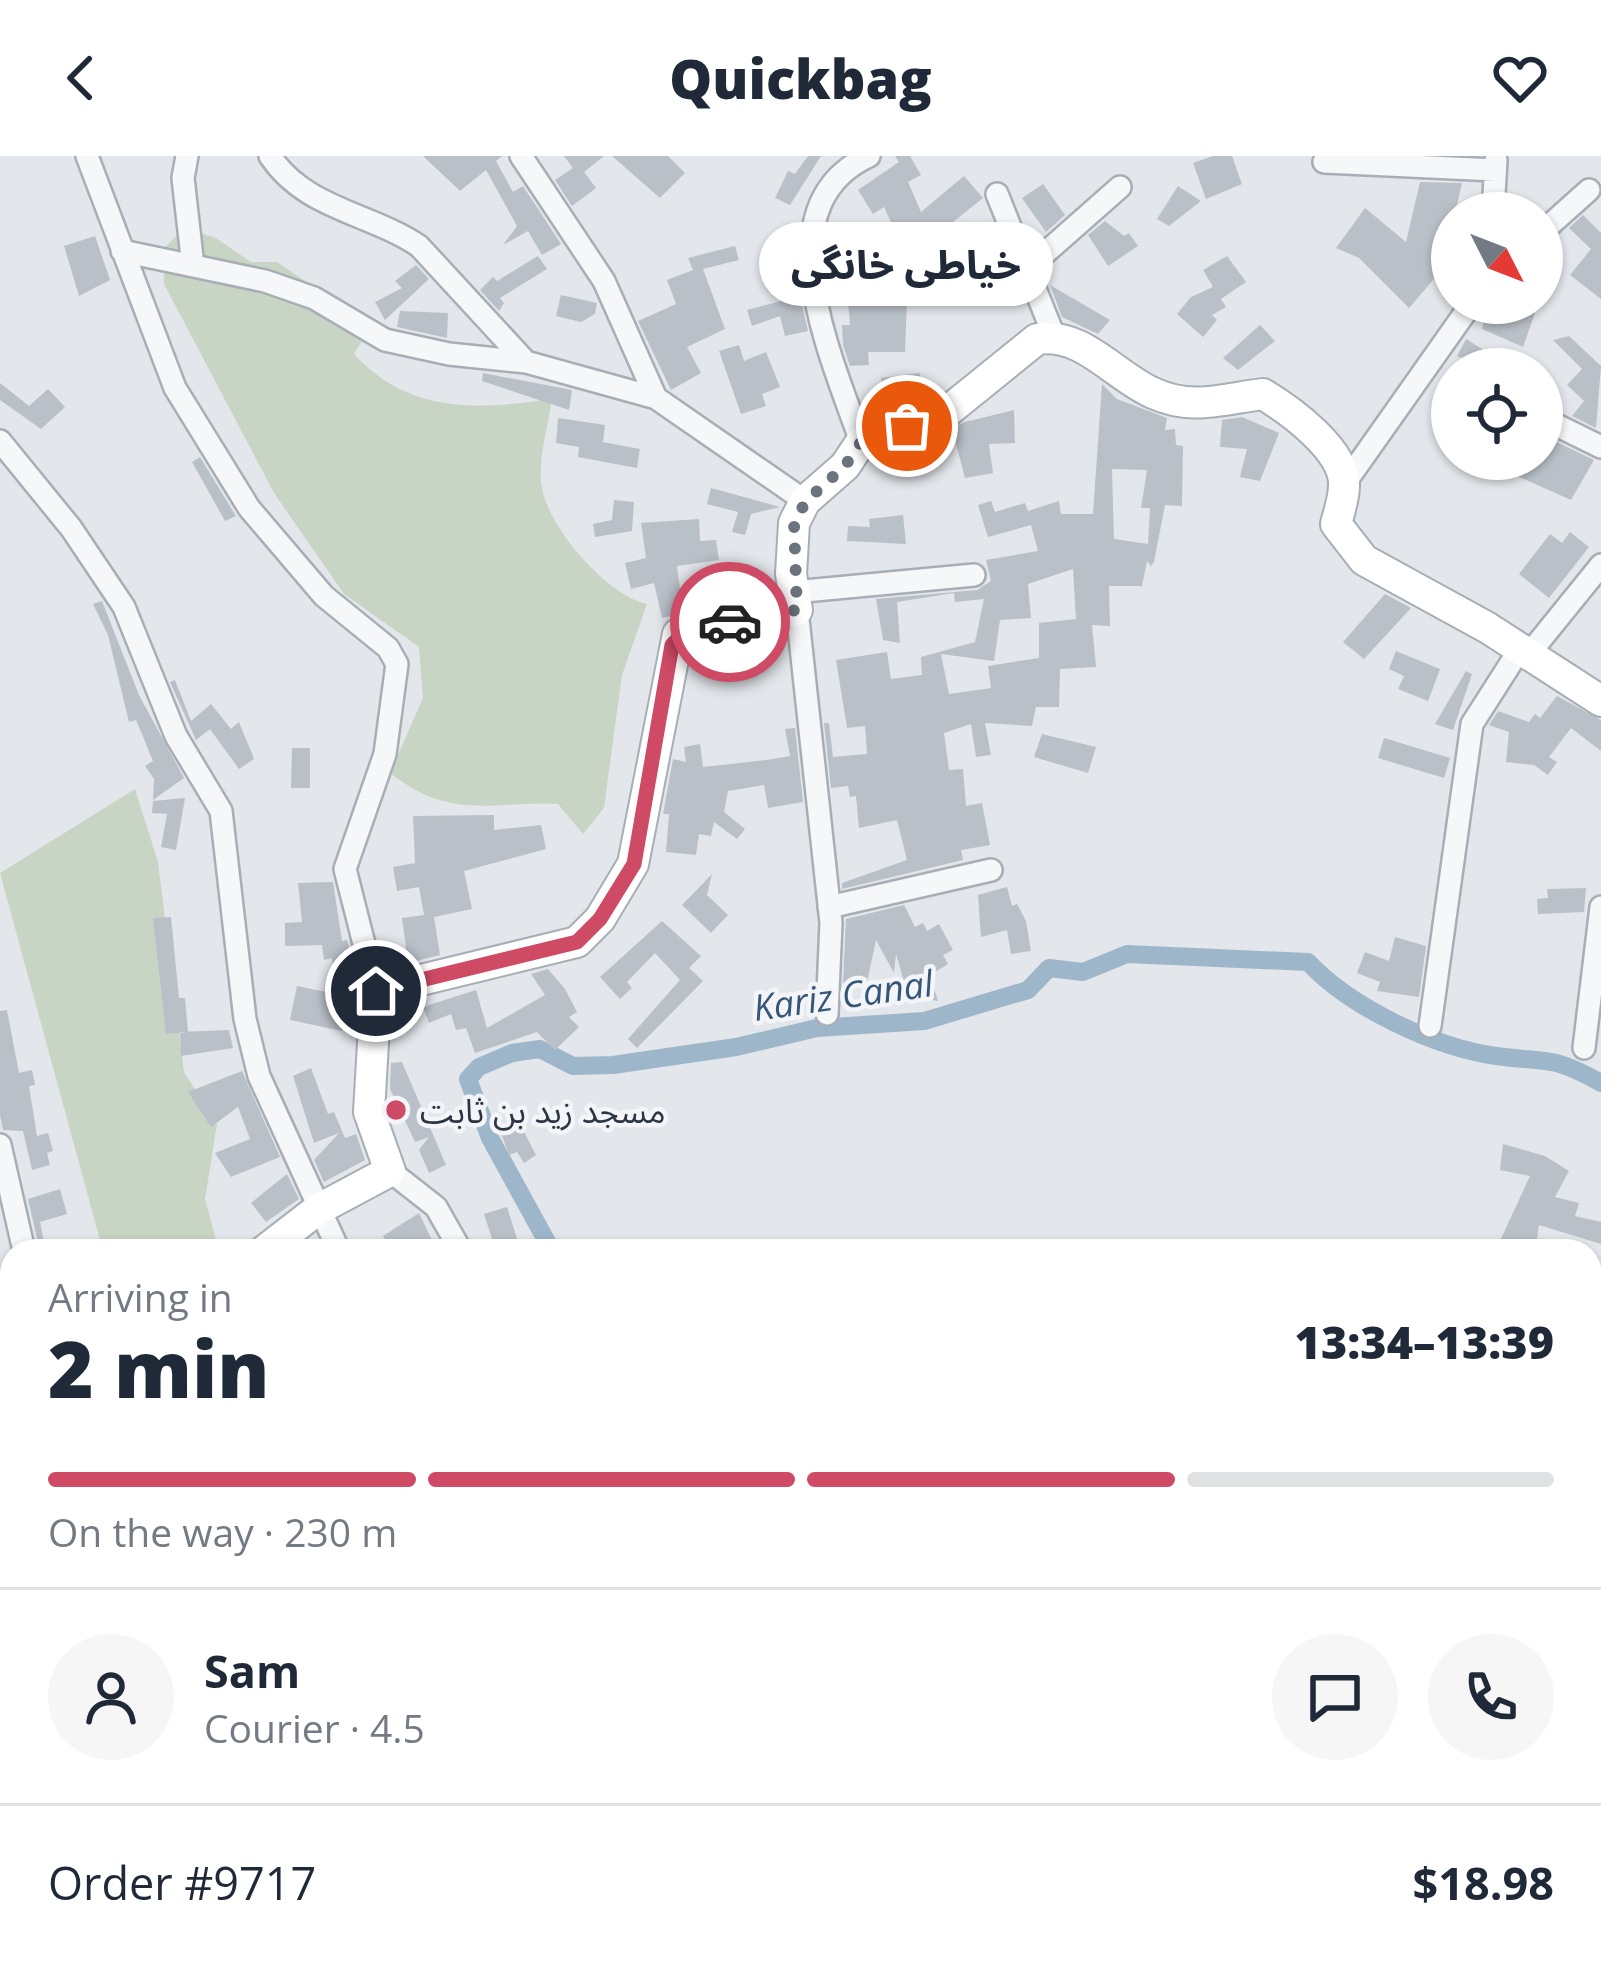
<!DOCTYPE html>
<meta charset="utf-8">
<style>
body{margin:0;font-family:"Open Sans","Noto Sans Arabic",sans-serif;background:#f6f6f7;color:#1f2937;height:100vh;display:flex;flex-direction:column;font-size:45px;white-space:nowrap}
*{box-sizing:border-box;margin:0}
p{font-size:39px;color:#747a83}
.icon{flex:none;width:66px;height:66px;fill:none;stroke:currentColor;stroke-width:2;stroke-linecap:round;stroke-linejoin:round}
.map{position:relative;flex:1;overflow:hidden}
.panel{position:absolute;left:0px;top:1083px;width:1602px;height:747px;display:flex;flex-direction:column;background:#fff;border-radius:36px 36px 0 0;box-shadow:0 3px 9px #0004}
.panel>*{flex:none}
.needle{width:78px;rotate:132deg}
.controls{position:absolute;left:1431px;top:36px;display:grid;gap:24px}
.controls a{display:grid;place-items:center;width:132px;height:132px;border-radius:50%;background:#fff;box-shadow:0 3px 9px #0004;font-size:60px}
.pin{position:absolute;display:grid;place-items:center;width:102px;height:102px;color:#fff;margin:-51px;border:6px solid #fff;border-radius:50%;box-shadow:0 3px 12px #0007}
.courier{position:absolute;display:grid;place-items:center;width:120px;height:120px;margin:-60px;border:9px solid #ce4a65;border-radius:50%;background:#fff;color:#222;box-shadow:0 3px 15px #0007}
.bubble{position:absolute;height:84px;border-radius:42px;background:#fff;box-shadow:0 3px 9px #0004;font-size:39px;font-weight:800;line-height:84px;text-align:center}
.headline em{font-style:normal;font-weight:800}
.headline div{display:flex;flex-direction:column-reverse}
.headline{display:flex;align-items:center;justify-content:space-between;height:204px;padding:0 48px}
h1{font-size:78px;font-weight:800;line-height:90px}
.bar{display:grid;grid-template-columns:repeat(4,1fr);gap:18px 12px;align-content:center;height:144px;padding:0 48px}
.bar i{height:15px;border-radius:9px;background:#e0e1e3}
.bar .current{background:#ce4a65}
.bar p{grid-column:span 4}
.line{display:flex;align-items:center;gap:30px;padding:0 48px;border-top:3px solid #e0e1e3}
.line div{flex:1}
.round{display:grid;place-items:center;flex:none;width:126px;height:126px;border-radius:63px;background:#f6f6f7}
header{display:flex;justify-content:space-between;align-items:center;height:156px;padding:0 48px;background:#fff;font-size:54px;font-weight:800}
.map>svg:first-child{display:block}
.green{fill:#c9d5c4}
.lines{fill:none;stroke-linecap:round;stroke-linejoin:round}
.canal{stroke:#9eb6ca;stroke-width:18}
.building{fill:#bac0c8;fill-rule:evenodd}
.street-casing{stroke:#a8aeb5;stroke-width:26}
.secondary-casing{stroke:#a8aeb5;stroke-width:34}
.street{stroke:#f6f7f9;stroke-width:21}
.secondary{stroke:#fff;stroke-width:30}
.done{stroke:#6b737e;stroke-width:12;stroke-dasharray:0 21.6}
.route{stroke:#ce4a65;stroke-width:15}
.poi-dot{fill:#ce4a65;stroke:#f3f5f8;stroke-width:4.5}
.labels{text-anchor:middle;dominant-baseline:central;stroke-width:9;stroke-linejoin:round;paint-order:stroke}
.poi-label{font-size:33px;fill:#2b3543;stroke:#f3f5f8;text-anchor:start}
.water-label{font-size:36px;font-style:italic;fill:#355677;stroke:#f3f5f8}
</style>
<header><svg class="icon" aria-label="back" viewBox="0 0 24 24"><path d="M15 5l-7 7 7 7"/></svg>Quickbag<svg class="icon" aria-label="heart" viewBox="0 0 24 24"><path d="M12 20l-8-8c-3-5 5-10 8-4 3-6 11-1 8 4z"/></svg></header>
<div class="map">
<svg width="1601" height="1829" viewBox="0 0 1601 1829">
<rect width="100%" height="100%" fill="#e3e7eb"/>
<path class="green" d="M185,72L216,82L251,106H277L336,146L366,178L354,198C409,258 477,254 552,243C548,269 539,300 541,326C545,369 606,439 647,448L622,519L604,652L583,678L558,648C488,645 452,665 390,617L423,542L419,491L344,438L274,337L164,128V92Z
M135,633L158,706L184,916L217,968L205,1043L219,1095H103L0,717Z"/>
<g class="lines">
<path class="canal" d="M552,1095L490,982L468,923L479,911L512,897L540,893L573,910L613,909L736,891L817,872L924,865L1028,834L1049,812L1083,816L1127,798L1308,806C1350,851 1433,891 1496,900C1548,907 1552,899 1601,927
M0,1508L12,1502
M303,1818L309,1829"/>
</g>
<path class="building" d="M423,0H502L496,5L513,36L523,30L561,88L542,99L528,75L503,89L517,70L486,14L460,35Z
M564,0H604L584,16L596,32L572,50L555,24L573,12Z
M612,0H668L685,17L660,42Z
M808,0H821L790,49L775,42L788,15L795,18Z
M895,0H910L921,19L908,26L921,56L964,20L983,42L952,67L966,92L945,104L932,80L903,93L884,51L873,58L858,34L899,6Z
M1213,0H1232L1242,28L1206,43L1193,7Z
M1420,26L1462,27L1446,95L1452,102L1409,152L1359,102L1336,92L1365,52L1406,86Z
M1043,28L1065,59L1046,76L1022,42Z
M1178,30L1201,45L1169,70L1157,63Z
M1583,59L1601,77V143L1570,119L1591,93L1569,72Z
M1105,65L1124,80L1129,77L1138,90L1108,110L1088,79Z
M829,79L833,102L844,100L842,83L852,81L857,110L901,96L908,118L905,196H868L869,209L850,210L843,189L842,169H850L846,119L828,122Z
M95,80L110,124L79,140L64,90Z
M735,90L739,104L703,113L725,173L687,191L701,217L671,234L638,165L676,148L667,124L693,114L688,102Z
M538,100L547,113L500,142L504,147L499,155L480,134L493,121L497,125Z
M1227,100L1246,126L1221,143L1226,151L1212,159L1217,164L1203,181L1177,158L1191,141L1213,131L1203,114Z
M416,109L429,123L385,164L375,146L402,132L395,125Z
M1050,129L1110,164L1098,178L1062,161Z
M561,139L597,147L595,158L581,166L556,160Z
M800,140L808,175L785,180L780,160L752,170L747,154Z
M1487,147H1508L1535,157L1523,191L1482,173Z
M400,155L448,157L447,182L397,171Z
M1260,169L1275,185L1238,214L1223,202Z
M1569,180L1601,210L1596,272L1572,260L1584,245L1567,229L1582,213L1553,184Z
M1466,183L1492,199L1513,213H1487L1457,200Z
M739,189L744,205L766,196L780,231L762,238L766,250L741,258L719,195Z
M483,217L572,234L569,254L482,225Z
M920,217L923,245L885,257L881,222Z
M0,227L29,250L48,233L65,251L41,273L0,244Z
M1102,228L1117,243L1167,262L1165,274L1175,273L1176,289L1183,290L1182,350L1165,349L1154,406L1151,410L1147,405L1142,430H1109L1110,470L1092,469L1096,511L1060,513L1059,551H1036L1032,570L985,567L991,599L976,601L971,568L944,577L949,614L963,613L966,650L982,647L990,689L961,694L963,704L842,733V727L907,704L897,664L859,672L856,640L850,641L848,630L831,632L824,567H829L833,601L867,598L865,570L847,572L836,504L887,496L891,523L922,519L921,501L975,486L984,443L955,446L954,437L897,446L900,487L883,484L876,443L977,434L991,425L986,404L1038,395L1031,369L988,381L978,349L991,345L995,356L1025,347L1028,355L1059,345L1061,358H1093ZM1112,313L1147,314L1141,352H1150L1148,388L1114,383ZM1073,413L1076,463L1039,467V502L988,510L991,532L949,538L941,498L994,505L1000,464L1031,462L1028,428Z
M1014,254L1015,287L989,288L993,317L965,322L955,284L920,293V287L965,266Z
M1242,261L1279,277L1260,325L1240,321L1247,293L1220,291L1222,264Z
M558,262L605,269L603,286L640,293L637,312L578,301L579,291L556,287Z
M1542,279L1594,304L1571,344L1479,303H1542Z
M200,301L236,360L225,365L192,306Z
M711,332L780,351L751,358L745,379L732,376L738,356L707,348Z
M614,344L634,346L632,375L595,381L593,368L612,364Z
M903,359L906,388L847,385L848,370L870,371L869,363Z
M699,363L700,385L716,384L719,404L677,410L683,457L662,462L654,427L631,433L625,407L646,402L641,367Z
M1570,376L1589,391L1549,442L1519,418L1550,378L1562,387Z
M1385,438L1411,452L1364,503L1343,486Z
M102,445L139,539L184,622L153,644L154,623L145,610L153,605L136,564L129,566L108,479L93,448Z
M1396,495L1440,513L1428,545L1398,533L1404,520L1389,513Z
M1466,515L1472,518L1453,574L1435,568Z
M175,524L191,565L211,548L231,573L239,566L254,603L239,613L210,573L196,584L170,526Z
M1557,540L1601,564V595L1571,572L1549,601L1557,606L1548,619L1534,609L1506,606L1509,576L1489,569L1498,555L1529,566L1535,558L1540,562Z
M795,572L803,646L768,652L764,629L728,635L724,656L745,673L737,683L714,666L711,680L699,678L696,699L666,696L669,658H663L673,603L686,606L684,591L700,588L703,611L767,604L790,600L785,573Z
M1042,578L1096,591L1088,617L1034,601Z
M1384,582L1450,602L1444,622L1378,602Z
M292,592H310V632H291Z
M185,642L176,694L161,691L167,658L152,657L153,645Z
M494,659V674L541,669L546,693L464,715L472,753L434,761L440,799L408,807L402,762L424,759L419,731L397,735L393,711L415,707L413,660Z
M712,718L707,739L728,759L711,777L682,749Z
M333,726L342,785L347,784L355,814L342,875L290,864L297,830L336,838L332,802L324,804L322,789L285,790V767L302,766L298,727Z
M1007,731L1012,750L1017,748L1026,765L1031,795L1011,798L1007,774L981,781L978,739Z
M1547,733L1586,732L1584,756L1538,758L1537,743L1548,742Z
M904,749L915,771L923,767L927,775L939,768L953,794L943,799L948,808L930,819L938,845L908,839L896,798L894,817L876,784L866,831L843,827L846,763Z
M171,761L179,842H185L188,876L166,878L153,762Z
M662,765L701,800L689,812L703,825L637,892L628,883L680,824L655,797L627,826L632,832L620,843L600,821Z
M1395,781L1426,790L1419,841L1377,835L1380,826L1357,817L1365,796L1389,805Z
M548,813L565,833L577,856L569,861L579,871L555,894L537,876L475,897L466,872L456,874L451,858L429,867L423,851L476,834L487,872L545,839L531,818Z
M7,854L19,917L32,914L35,929L29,930L37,980L48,977L53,995L47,997L50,1009L32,1014L23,975L3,974L0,959V855Z
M229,874L233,892L181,900L180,876Z
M402,906L446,1009L429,1017L419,994L429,981L415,986L390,933L391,907Z
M311,912L328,958L334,956L345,982L356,978L365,1004L324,1026L314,1004L339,977L314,987L293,920Z
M242,915L280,1001L231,1021L215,997L250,983L238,951L211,971L188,936Z
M518,964L536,999L524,1007L517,996L509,999L499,972Z
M1503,988L1545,1000L1569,1015L1555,1041L1579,1047L1575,1060L1601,1066V1088L1539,1069L1536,1089L1527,1088L1526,1095H1508L1499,1087L1530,1020L1500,1014Z
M287,1018L299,1043L266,1066L251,1047Z
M60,1033L67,1058L40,1066L44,1086L38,1087L28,1043Z
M507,1051L513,1070L521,1095H496L484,1058Z
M419,1057L433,1086L419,1095H392L383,1080Z"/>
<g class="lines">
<defs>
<path id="street" d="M87,0L175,232L249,352L324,440L388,492L397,508L385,598L345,713L376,835
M187,0L183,22L193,110
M270,0C305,53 370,57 419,90L526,206
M521,0L604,125L656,242
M1324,6L1495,14
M997,38L1054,180
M1493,57L1496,4
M1542,76L1589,34
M122,95L265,125L314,142L385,184L449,198L526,206L656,242L805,345
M1027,113L1120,31
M1542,262L1601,291
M0,285L71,372L124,451L176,580L221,655L245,863L259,920L339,1095
M861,286C832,202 761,50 869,0
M1345,327L1472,147
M794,436L974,419
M797,454L831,767L827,858
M1529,498L1601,409
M829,751L991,714
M1430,870L1472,568L1520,493
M1584,892L1601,751
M0,989L24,1095
M390,1015L436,1051L461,1095
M1590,1320H1601
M1590,1578H1601
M0,1748L12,1745
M632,1818L635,1829
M953,1818L957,1829
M1121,1818L1125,1829
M1283,1818L1285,1829
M667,1829L703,1818"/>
<path id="secondary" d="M264,1095L317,1054L390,1015L369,956L376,835L577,786L600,763L633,708L678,478L797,454L791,418L794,367L805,345L845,310L861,286L943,259L1037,183C1083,176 1113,219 1153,237C1192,255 1223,243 1263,238C1291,255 1346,295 1344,330C1344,342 1339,356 1336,368L1364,404L1488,472L1601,545
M0,1350L12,1349
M1590,1663L1601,1622
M1545,1829L1548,1818"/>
</defs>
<use href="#street" class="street-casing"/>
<use href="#secondary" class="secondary-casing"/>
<use href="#street" class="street"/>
<use href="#secondary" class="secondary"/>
</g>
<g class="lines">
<path class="done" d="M730,466L797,454L794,367L806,345L845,310L861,286L907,270"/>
<path class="route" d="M376,835L577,786L600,763L634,708L672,489L690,472L730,466"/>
</g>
<circle class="poi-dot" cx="396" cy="954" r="12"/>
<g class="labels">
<g class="poi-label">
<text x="420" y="954">مسجد زید بن ثابت</text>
</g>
<g class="water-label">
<text transform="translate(843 839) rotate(-8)">Kariz Canal</text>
</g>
</g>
</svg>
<div class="controls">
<a><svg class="needle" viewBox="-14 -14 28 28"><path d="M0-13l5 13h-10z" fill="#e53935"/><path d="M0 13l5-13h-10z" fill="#747a83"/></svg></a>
<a><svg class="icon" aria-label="locate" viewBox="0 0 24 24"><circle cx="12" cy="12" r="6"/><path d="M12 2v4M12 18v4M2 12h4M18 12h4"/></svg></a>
</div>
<div class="pin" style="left:907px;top:270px;background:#ea580c"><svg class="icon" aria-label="bag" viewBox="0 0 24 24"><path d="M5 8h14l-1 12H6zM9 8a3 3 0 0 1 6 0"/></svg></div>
<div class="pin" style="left:376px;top:835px;background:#1f2937"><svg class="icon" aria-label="home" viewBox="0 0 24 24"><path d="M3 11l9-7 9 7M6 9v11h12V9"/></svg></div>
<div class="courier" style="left:730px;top:466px"><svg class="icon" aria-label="car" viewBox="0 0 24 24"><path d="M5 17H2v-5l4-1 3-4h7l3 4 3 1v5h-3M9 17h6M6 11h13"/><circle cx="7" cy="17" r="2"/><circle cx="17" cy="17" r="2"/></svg></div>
<div class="bubble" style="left:759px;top:66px;width:294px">خیاطی خانگی</div>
<section class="panel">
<div class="headline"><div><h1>2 min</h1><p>Arriving in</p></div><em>13:34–13:39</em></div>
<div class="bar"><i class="current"></i><i class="current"></i><i class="current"></i><i></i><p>On the way · 230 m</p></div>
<div class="line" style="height:216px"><a class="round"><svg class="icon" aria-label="person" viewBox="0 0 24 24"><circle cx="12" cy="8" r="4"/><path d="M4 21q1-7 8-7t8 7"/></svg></a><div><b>Sam</b><p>Courier · 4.5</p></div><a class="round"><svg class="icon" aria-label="chat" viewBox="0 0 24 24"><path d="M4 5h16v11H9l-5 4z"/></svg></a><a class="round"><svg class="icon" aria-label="phone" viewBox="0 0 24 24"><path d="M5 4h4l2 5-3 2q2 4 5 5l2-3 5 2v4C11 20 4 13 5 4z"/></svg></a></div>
<div class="line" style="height:156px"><div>Order #9717</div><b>$18.98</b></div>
</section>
</div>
